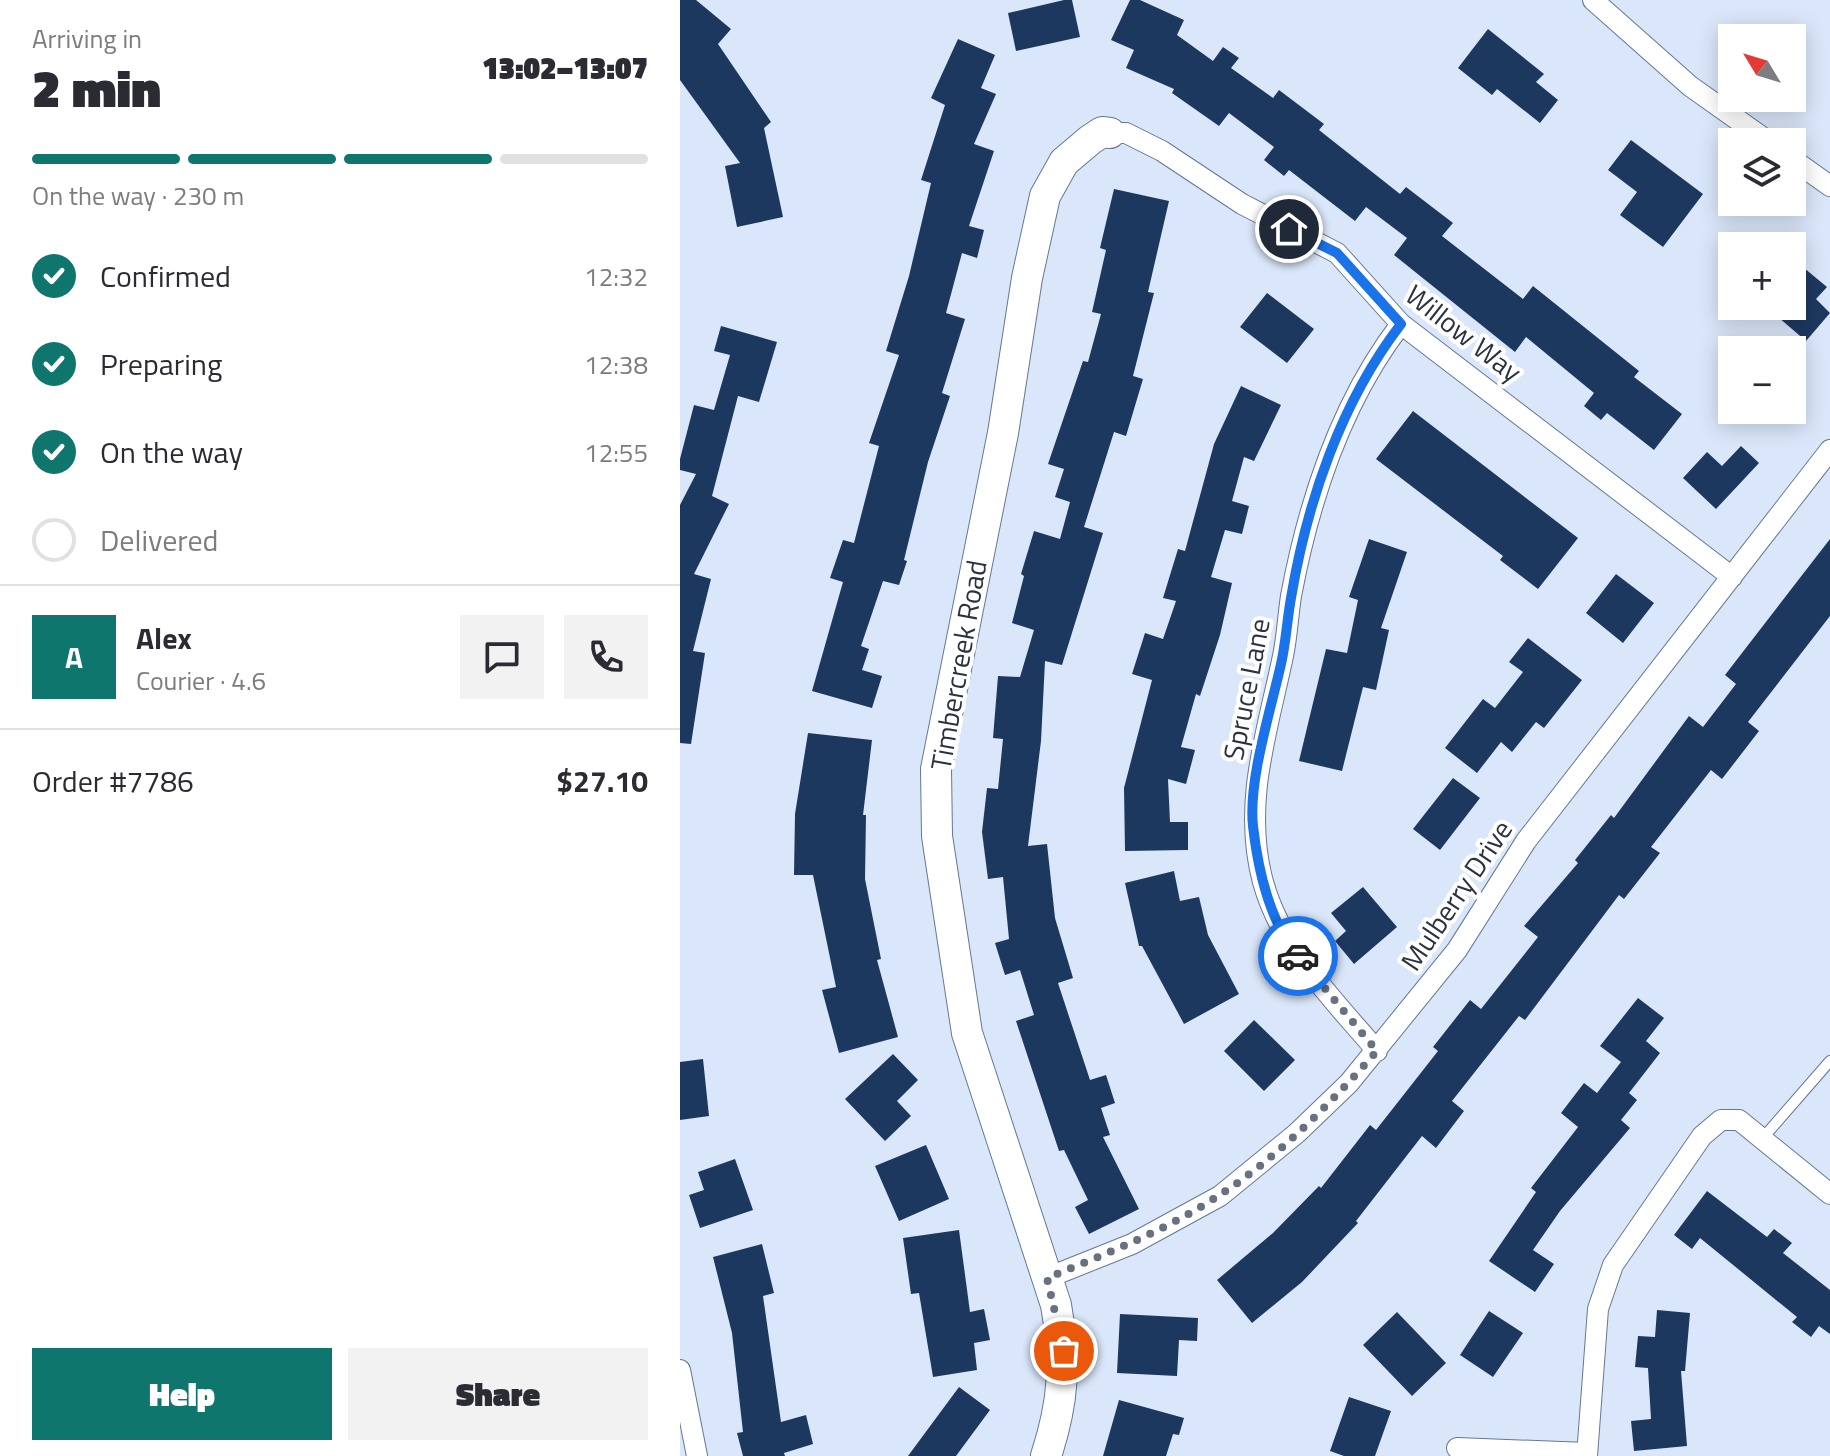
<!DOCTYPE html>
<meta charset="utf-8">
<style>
body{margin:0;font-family:"Titillium Web",sans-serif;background:#f2f2f3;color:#2b2b33;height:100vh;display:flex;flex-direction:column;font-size:30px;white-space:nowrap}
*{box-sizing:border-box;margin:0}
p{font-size:26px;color:#7c7c81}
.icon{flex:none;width:44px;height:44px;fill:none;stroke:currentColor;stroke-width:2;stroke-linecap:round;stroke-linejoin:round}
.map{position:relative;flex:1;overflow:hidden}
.drawer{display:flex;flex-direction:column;background:#fff;width:680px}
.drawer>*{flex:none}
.needle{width:52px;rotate:308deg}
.buttons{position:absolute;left:1038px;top:24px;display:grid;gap:16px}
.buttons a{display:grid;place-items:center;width:88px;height:88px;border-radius:0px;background:#fff;box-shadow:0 4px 20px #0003;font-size:40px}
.pin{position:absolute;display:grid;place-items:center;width:68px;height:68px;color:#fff;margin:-34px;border:4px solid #fff;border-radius:50%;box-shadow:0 2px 8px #0007}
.courier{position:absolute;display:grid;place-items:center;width:80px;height:80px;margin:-40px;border:6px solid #1a73e8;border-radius:50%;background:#fff;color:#222;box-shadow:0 2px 10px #0007}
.summary em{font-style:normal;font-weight:800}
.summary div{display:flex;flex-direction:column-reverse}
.summary{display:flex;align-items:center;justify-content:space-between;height:136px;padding:0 32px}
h1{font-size:52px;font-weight:800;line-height:60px}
.bar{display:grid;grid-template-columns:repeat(4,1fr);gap:12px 8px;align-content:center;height:96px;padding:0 32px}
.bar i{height:10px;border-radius:6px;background:#e1e1e2}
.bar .active{background:#0f766e}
.bar p{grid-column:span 4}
.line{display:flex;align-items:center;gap:20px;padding:0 32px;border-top:2px solid #e1e1e2}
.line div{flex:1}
.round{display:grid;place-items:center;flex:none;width:84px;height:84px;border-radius:0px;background:#f2f2f3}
ol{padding:0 32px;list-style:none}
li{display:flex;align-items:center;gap:24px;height:88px}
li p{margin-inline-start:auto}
li .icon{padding:8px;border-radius:50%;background:#0f766e;color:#fff;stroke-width:4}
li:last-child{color:#7c7c81}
li i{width:44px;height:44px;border:4px solid #e1e1e2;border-radius:50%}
.cta{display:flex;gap:16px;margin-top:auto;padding:16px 32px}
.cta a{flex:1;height:92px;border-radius:0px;background:#0f766e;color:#fff;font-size:32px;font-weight:800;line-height:92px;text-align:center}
.cta a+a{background:#f2f2f3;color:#2b2b33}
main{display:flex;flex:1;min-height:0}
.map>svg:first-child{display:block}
.building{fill:#1d385f}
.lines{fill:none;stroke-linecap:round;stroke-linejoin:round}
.lane-casing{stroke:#657893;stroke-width:12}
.street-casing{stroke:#657893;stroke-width:22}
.secondary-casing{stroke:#657893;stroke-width:32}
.lane{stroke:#fff;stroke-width:10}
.street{stroke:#fff;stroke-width:20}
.secondary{stroke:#fff;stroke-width:30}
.done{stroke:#687180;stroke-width:8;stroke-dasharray:0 14.4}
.route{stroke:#1a73e8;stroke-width:10}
.labels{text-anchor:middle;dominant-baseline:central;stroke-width:8;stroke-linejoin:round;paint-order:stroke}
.street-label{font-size:28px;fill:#2a323e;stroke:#fff}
</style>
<main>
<section class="drawer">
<div class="summary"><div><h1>2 min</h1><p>Arriving in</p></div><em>13:02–13:07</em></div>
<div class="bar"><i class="active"></i><i class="active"></i><i class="active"></i><i></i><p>On the way · 230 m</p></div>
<ol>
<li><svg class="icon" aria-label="check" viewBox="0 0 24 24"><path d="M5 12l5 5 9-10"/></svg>Confirmed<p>12:32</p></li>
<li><svg class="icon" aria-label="check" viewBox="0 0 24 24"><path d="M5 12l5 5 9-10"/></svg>Preparing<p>12:38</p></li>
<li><svg class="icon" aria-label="check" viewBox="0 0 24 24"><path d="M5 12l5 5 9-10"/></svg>On the way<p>12:55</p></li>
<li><i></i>Delivered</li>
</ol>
<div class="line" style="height:144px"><b class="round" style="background:#0f766e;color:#fff">A</b><div><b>Alex</b><p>Courier · 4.6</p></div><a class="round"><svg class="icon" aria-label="chat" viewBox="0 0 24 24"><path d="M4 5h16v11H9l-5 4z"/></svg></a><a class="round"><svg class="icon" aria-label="phone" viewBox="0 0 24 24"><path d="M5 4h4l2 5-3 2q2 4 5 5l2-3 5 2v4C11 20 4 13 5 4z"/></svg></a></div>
<div class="line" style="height:104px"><div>Order #7786</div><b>$27.10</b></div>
<div class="cta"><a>Help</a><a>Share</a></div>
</section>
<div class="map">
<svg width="1150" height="1456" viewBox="0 0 1150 1456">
<rect width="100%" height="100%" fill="#dae7fa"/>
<path class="building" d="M0,0H16L51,29L38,44L91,122L84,128L103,217L57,227L45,166L60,163L0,80Z
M384,0H392L400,37L336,51L328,13Z
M450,0H460L504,20L497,35L533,61L543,47L559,58L551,68L593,98L599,90L644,124L639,130L720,194L726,187L773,223L762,236L843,299L853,286L959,371L954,377L1002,414L974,450L927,413L921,420L904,406L914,393L846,337L835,352L714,255L727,238L686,207L675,221L609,170L604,176L584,160L594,147L549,113L539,126L492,93L494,89L446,68L454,50L431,40Z
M808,29L864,74L856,82L878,100L860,123L817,89L812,95L778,68Z
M278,39L315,55L301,88L316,94L294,144L314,151L289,226L304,230L297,258L282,253L266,313L285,319L262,393L270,396L248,462L224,560L227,561L219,585L203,581L181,646L189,649L182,670L202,676L192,708L132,691L163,582L150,578L163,540L174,543L199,446L189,443L219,355L206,351L229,276L251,183L241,180L265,105L251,98Z
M951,140L1023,194L983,247L940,215L957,192L928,170Z
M434,189L489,201L468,292L474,293L453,376L463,379L446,436L434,432L404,527L423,533L382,665L365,661L361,741L348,846L367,844L375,918L393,978L378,983L410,1080L426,1075L435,1103L421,1108L430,1135L423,1137L459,1209L409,1234L395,1207L408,1200L384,1150L379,1151L336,1021L354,1015L340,970L325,975L315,943L329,939L323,877L308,879L302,832L307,788L318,789L323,739L313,738L318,676L340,677L354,630L332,623L344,576L341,574L354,531L380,539L390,502L375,497L384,469L368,464L403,361L408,362L421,314L412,312L426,250L420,248Z
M1112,258L1147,287L1136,299L1150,313L1126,341L1085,306H1112Z
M587,293L634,329L607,363L560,327Z
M41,326L97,342L79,402L58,396L32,496L49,504L14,574L31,579L13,651L25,653L11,744L0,743V505L16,474L0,470V459L14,405L34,410L50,355L34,351Z
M561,386L601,405L574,461L564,457L552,501L569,506L562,534L545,530L531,577L552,583L540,635L520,696L516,694L501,747L515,750L506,784L488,779L490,822H508V850L445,851L444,788L472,680L452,674L465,633L483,639L496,601L483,598L498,549L505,551L534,444Z
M733,411L898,538L858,589L820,560L823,556L696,459Z
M1061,446L1079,463L1036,509L1003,478L1027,452L1042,466Z
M689,539L727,552L701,628L709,630L696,690L683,687L662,771L619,761L646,649L667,653L678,600L669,597Z
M1150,539V616L1068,722L1079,731L1042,779L1031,770L971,847L980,853L944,899L939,895L845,1020L839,1016L772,1101L784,1111L756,1148L742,1136L676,1221L678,1223L622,1282L572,1323L537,1280L593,1233L639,1186L641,1188L690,1125L696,1130L758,1051L753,1047L790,1000L801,1009L858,937L844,926L898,863L895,860L931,815L934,818L1009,716L1023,727L1056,684L1045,675Z
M936,574L974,603L943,643L906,613Z
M848,638L902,680L864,728L856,722L832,752L821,742L797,773L765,748L803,699L815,708L843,672L829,662Z
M128,733L192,740L183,815H186L185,879L201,959L197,960L218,1037L159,1053L142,990L156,987L133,875H114L115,814Z
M773,778L800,798L760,850L733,829Z
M494,871L500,901L519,897L528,935L559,994L504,1024L462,946H459L445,883Z
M683,887L717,927L674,964L655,941L666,931L651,913Z
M958,998L984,1018L966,1041L980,1053L949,1093L957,1100L941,1120L950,1128L880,1211L853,1250L874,1264L855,1292L809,1261L856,1192L851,1188L898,1127L881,1113L904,1083L917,1093L941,1062L920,1046Z
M574,1020L615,1060L584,1091L544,1051Z
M213,1054L238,1080L217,1101L231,1116L205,1141L165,1099Z
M23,1059L29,1116L0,1120V1062Z
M246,1145L269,1199L219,1221L195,1166Z
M55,1159L73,1210L20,1228L9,1195L24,1190L18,1172Z
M1027,1191L1087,1237L1094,1229L1112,1243L1103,1253L1150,1290V1334L1139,1326L1131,1337L1112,1322L1117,1317L1020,1238L1012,1249L994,1235Z
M279,1230L290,1312L304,1309L310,1340L294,1343L297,1370L253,1377L239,1293L231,1294L223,1238Z
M82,1244L94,1293L83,1296L101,1422L126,1415L133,1444L104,1453L105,1456H63L57,1433L63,1432L52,1333L33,1257Z
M977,1310L1010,1313L1005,1371H1001L1007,1446L954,1451L951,1421L971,1419L968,1368L955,1367L958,1336L975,1337Z
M809,1311L843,1333L813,1377L780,1355Z
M717,1312L766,1363L732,1396L683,1345Z
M440,1314L518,1318L517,1341L499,1340L497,1376L437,1373Z
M279,1387L310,1410L276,1456H228Z
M669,1397L711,1411L695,1456H664L650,1451Z
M439,1400L504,1418L499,1435L493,1434L486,1456H423Z"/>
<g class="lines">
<defs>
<path id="lane" d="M1082,1139L1150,1061"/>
<path id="street" d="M913,0L1010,86L1089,142
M430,133H446L482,151L562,204L657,253L721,324L1052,577
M1112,159L1150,186
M697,1051C653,999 602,950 583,882C562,804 587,733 603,656C607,637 608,616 611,596C629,500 661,402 721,324
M367,1278L452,1244L540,1196L617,1133L669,1083L777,950L846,841L1150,450
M0,1370L17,1456
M777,1448L907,1453
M907,1456L918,1309L933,1265L1022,1136L1041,1120H1059L1150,1194"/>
<path id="secondary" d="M366,1456C384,1401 386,1362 376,1305L287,1033L257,836L256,769L323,433L347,278L365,196L384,162L410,140L422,132L430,133"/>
</defs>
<use href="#lane" class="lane-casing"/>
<use href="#street" class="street-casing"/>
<use href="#secondary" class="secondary-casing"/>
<use href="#lane" class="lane"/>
<use href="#street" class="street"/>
<use href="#secondary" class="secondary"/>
</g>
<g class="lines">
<path class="done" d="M384,1351L367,1278C425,1254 485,1231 538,1196C595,1160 652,1102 697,1051L618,956"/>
<path class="route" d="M609,229L657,253L721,324C661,402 627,502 611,598C607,620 606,642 601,664C591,709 568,781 573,826C578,870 589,921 618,956"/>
</g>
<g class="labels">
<g class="street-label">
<text transform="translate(784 333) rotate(38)">Willow Way</text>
<text transform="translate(278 665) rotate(-80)">Timbercreek Road</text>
<text transform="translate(566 689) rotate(-79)">Spruce Lane</text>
<text transform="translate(776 895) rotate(-56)">Mulberry Drive</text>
</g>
</g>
</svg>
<div class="buttons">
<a><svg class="needle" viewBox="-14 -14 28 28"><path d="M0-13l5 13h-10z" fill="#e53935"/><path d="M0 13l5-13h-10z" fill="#7c7c81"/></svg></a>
<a><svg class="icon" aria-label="layers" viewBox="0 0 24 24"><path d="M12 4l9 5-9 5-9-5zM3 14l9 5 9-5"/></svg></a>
<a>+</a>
<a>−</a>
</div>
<div class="pin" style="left:384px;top:1351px;background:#ea580c"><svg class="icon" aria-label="bag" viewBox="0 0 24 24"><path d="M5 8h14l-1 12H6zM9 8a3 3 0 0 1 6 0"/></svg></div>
<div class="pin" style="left:609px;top:229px;background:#1f2937"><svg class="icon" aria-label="home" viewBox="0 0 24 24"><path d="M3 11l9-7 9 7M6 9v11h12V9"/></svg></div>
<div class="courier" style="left:618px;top:956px"><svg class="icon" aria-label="car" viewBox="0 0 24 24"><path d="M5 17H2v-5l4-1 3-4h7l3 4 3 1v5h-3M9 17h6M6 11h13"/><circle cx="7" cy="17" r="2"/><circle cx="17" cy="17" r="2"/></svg></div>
</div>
</main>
